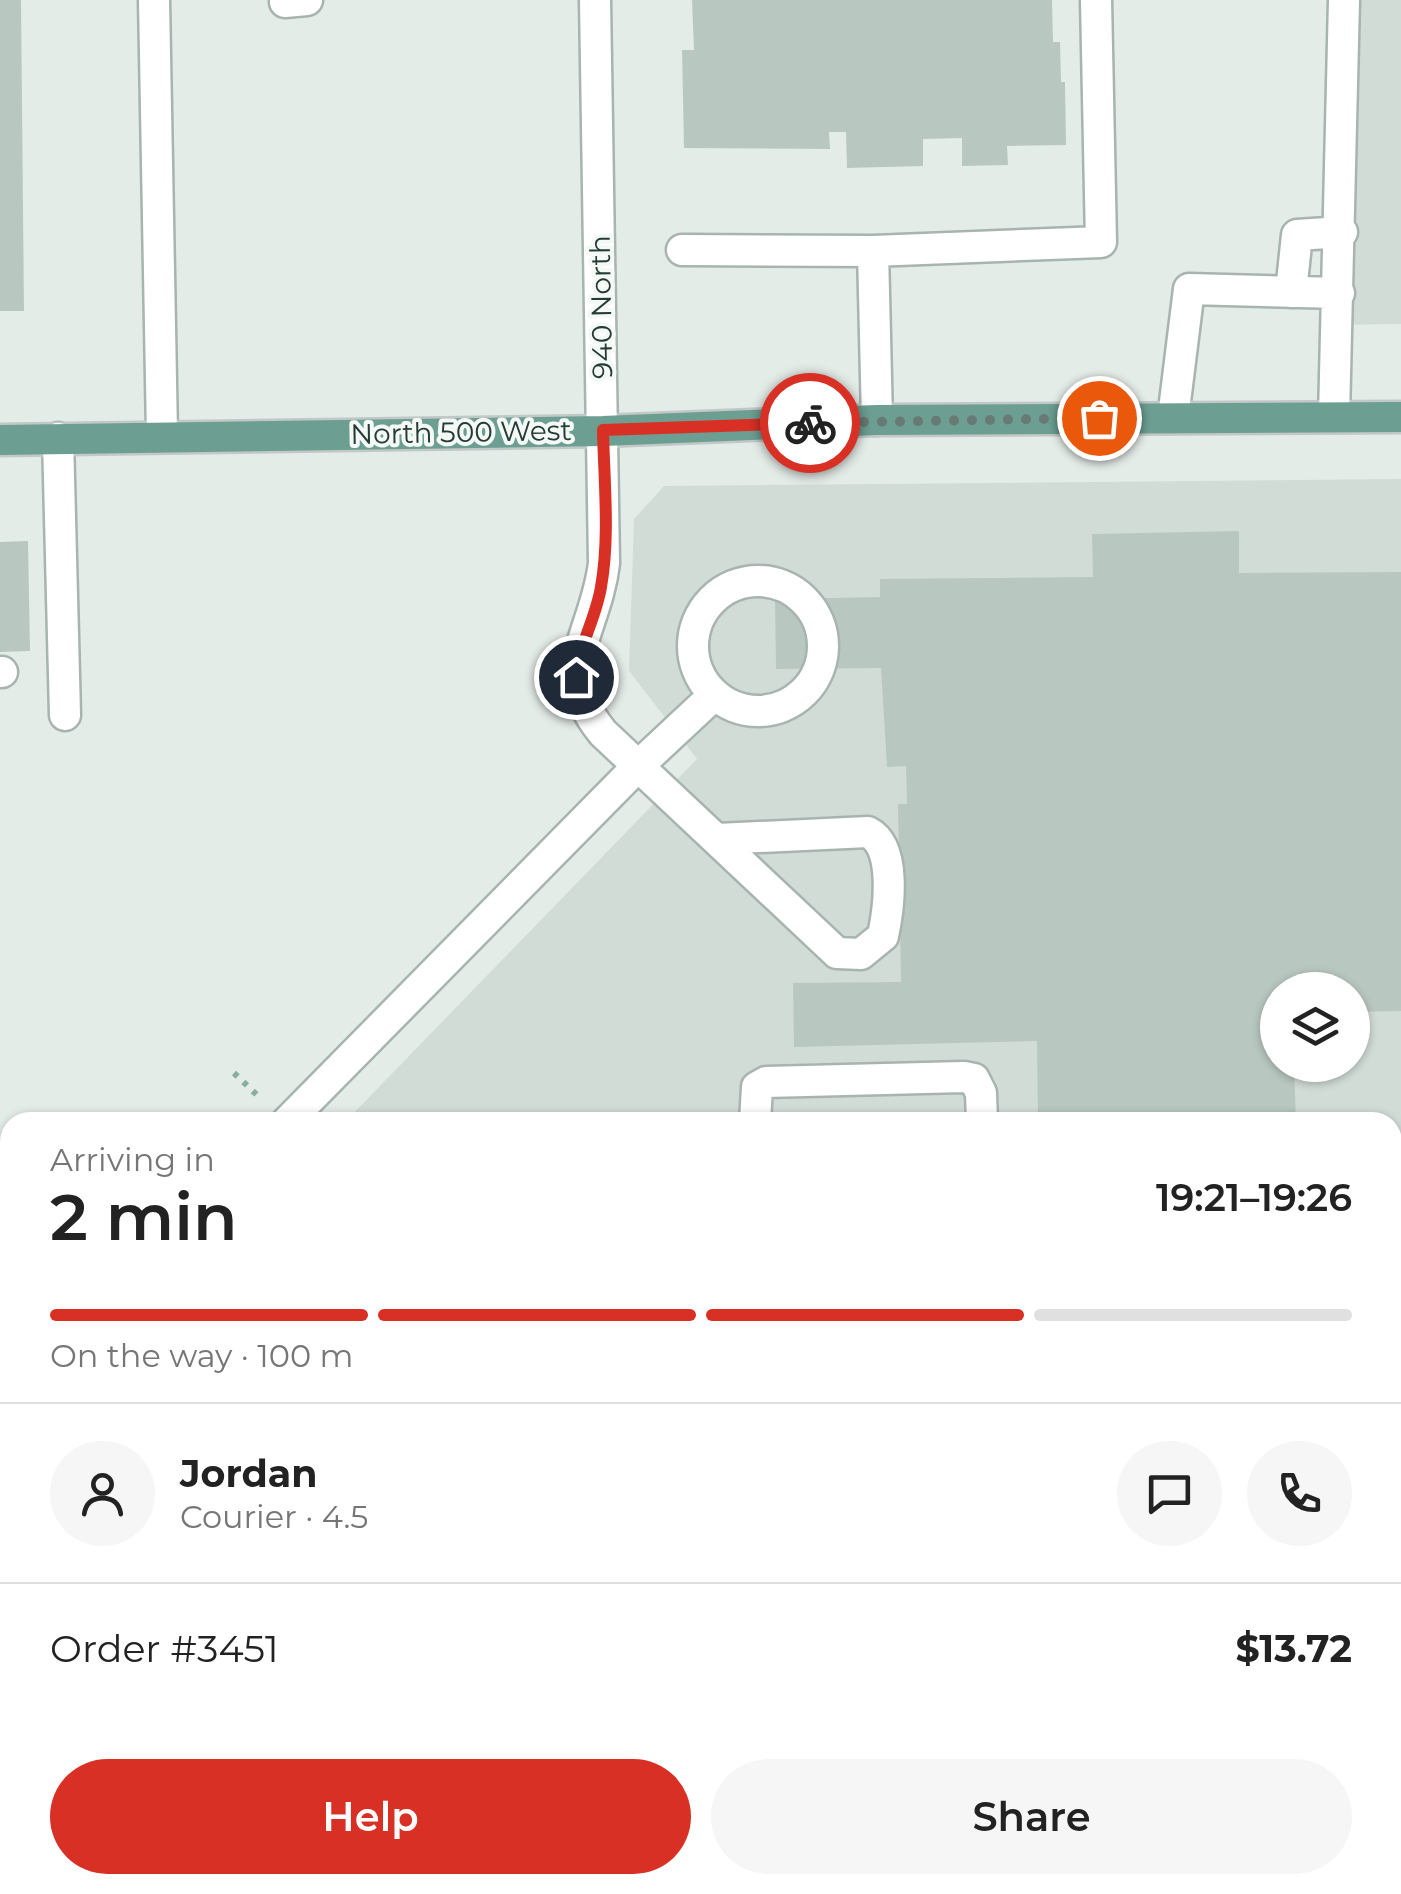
<!DOCTYPE html>
<meta charset="utf-8">
<style>
body{margin:0;font-family:Montserrat,sans-serif;background:#f6f6f6;color:#222;height:100vh;display:flex;flex-direction:column;font-size:38px;white-space:nowrap}
*{box-sizing:border-box;margin:0}
p{font-size:32px;color:#767676}
.icon{flex:none;width:55px;height:55px;fill:none;stroke:currentColor;stroke-width:2;stroke-linecap:round;stroke-linejoin:round}
.map{position:relative;flex:1;overflow:hidden}
.sheet{position:absolute;left:0px;top:1112px;width:1402px;height:782px;display:flex;flex-direction:column;background:#fff;border-radius:30px 30px 0 0;box-shadow:0 2px 8px #0004}
.sheet>*{flex:none}
.controls{position:absolute;left:1260px;top:972px;display:grid;gap:20px}
.controls a{display:grid;place-items:center;width:110px;height:110px;border-radius:50%;background:#fff;box-shadow:0 2px 8px #0004;font-size:50px}
.pin{position:absolute;display:grid;place-items:center;width:85px;height:85px;color:#fff;margin:-42px;border:5px solid #fff;border-radius:50%;box-shadow:0 2px 10px #0007}
.courier{position:absolute;display:grid;place-items:center;width:100px;height:100px;margin:-50px;border:8px solid #d93025;border-radius:50%;background:#fff;color:#222;box-shadow:0 2px 12px #0007}
.headline em{font-style:normal;font-weight:600}
.headline div{display:flex;flex-direction:column-reverse}
.headline{display:flex;align-items:center;justify-content:space-between;height:170px;padding:0 50px}
h1{font-size:65px;font-weight:600;line-height:75px}
.bar{display:grid;grid-template-columns:repeat(4,1fr);gap:15px 10px;align-content:center;height:120px;padding:0 50px}
.bar i{height:12px;border-radius:8px;background:#e0e0e0}
.bar .current{background:#d93025}
.bar p{grid-column:span 4}
.line{display:flex;align-items:center;gap:25px;padding:0 50px;border-top:2px solid #e0e0e0}
.line div{flex:1}
.round{display:grid;place-items:center;flex:none;width:105px;height:105px;border-radius:52px;background:#f6f6f6}
.primary-button{display:flex;gap:20px;margin-top:auto;padding:20px 50px}
.primary-button a{flex:1;height:115px;border-radius:60px;background:#d93025;color:#fff;font-size:40px;font-weight:600;line-height:115px;text-align:center}
.primary-button a+a{background:#f6f6f6;color:#222}
.map>svg:first-child{display:block}
.built{fill:#d2dcd7;fill-rule:evenodd}
.green{fill:#bfdbc6}
.building{fill:#b9c7c1}
.lines{fill:none;stroke-linecap:round;stroke-linejoin:round}
.minor-casing{stroke:#a7b4af;stroke-width:35}
.major-casing{stroke:#c2c8c7;stroke-width:35}
.path{stroke:#87ada1;stroke-width:6;stroke-dasharray:5 8;stroke-linecap:butt}
.minor{stroke:#fff;stroke-width:30}
.major{stroke:#6c9e91;stroke-width:30}
.done{stroke:#687a74;stroke-width:10;stroke-dasharray:0 18}
.route{stroke:#d93025;stroke-width:12}
.labels{text-anchor:middle;dominant-baseline:central;stroke-width:8;stroke-linejoin:round;paint-order:stroke}
.street-label{font-size:28px;fill:#253c36;stroke:#f4f9f6}
</style>
<div class="map">
<svg width="1401" height="1894" viewBox="0 0 1401 1894">
<rect width="100%" height="100%" fill="#e4ece8"/>
<path class="built" d="M1335,0H1401V324L1337,325Z
M1401,479V1761H1392V1122H345L697,759L629,671L634,519L664,486ZM1278,990H1352V1065H1278Z"/>
<path class="green" d="M1393,1852H1401V1894H1262L1261,1885L1230,1886L1228,1894H1076V1886L1095,1885H1392Z"/>
<path class="building" d="M0,0H21L24,311H0Z
M692,0H1052L1053,42H1060L1061,82H1065L1066,145L1007,146L1008,165L962,166V138L923,139V166L847,168L846,132H829L830,149L684,148L682,50H694Z
M1239,531V573L1401,572V1011L1352,1012V990H1278V1065H1294L1296,1122H1038L1037,1041L794,1047L793,983L901,982L898,804H907L906,766L887,767L881,668L776,669L775,599L880,597V579L1093,577L1092,534Z
M28,541L30,651L0,652V542Z
M1392,1545H1401V1719H1392Z"/>
<g class="lines">
<defs>
<path id="minor" d="M154,0L162,435
M595,0L604,563C596,633 550,669 603,733L837,953L861,954L883,936C889,908 897,847 868,832L717,839
M285,2L307,0
M682,250L873,251
M1291,292L1297,235L1342,232
M1334,417L1344,0
M1173,418L1189,289L1339,293
M877,420L873,251L1101,242L1096,0
M58,438L65,715
M693 646a65 65 0 1 1 130 0a65 65 0 1 1-130 0Z
M0,672H2
M287,1122L637,767L712,697
M755,1122L757,1087L766,1082L964,1077L974,1079L981,1093L982,1122
M0,1359H10
M1392,1494H1401
M1392,1813H1401
M0,1814H10
M637,1885L638,1894
M1053,1885L1054,1894"/>
<path id="major" d="M0,440L603,431L877,420L1401,417"/>
</defs>
<use href="#minor" class="minor-casing"/>
<use href="#major" class="major-casing"/>
<path class="path" d="M234,1073L258,1096"/>
<use href="#minor" class="minor"/>
<use href="#major" class="major"/>
</g>
<g class="lines">
<path class="done" d="M810,423L1099,418"/>
<path class="route" d="M576,677C579,645 596,618 601,587C610,536 604,482 603,430L810,423"/>
</g>
<g class="labels">
<g class="street-label">
<text transform="translate(601 307) rotate(-91)">940 North</text>
<text transform="translate(461 432) rotate(-1)">North 500 West</text>
</g>
</g>
</svg>
<div class="controls">
<a><svg class="icon" aria-label="layers" viewBox="0 0 24 24"><path d="M12 4l9 5-9 5-9-5zM3 14l9 5 9-5"/></svg></a>
</div>
<div class="pin" style="left:1099px;top:418px;background:#ea580c"><svg class="icon" aria-label="bag" viewBox="0 0 24 24"><path d="M5 8h14l-1 12H6zM9 8a3 3 0 0 1 6 0"/></svg></div>
<div class="pin" style="left:576px;top:677px;background:#1f2937"><svg class="icon" aria-label="home" viewBox="0 0 24 24"><path d="M3 11l9-7 9 7M6 9v11h12V9"/></svg></div>
<div class="courier" style="left:810px;top:423px"><svg class="icon" aria-label="bike" viewBox="0 0 24 24"><circle cx="6" cy="16" r="4"/><circle cx="18" cy="16" r="4"/><path d="M6 16l4-8h5l3 8M10 8l3 8H6M13 5h3"/></svg></div>
<section class="sheet">
<div class="headline"><div><h1>2 min</h1><p>Arriving in</p></div><em>19:21–19:26</em></div>
<div class="bar"><i class="current"></i><i class="current"></i><i class="current"></i><i></i><p>On the way · 100 m</p></div>
<div class="line" style="height:180px"><a class="round"><svg class="icon" aria-label="person" viewBox="0 0 24 24"><circle cx="12" cy="8" r="4"/><path d="M4 21q1-7 8-7t8 7"/></svg></a><div><b>Jordan</b><p>Courier · 4.5</p></div><a class="round"><svg class="icon" aria-label="chat" viewBox="0 0 24 24"><path d="M4 5h16v11H9l-5 4z"/></svg></a><a class="round"><svg class="icon" aria-label="phone" viewBox="0 0 24 24"><path d="M5 4h4l2 5-3 2q2 4 5 5l2-3 5 2v4C11 20 4 13 5 4z"/></svg></a></div>
<div class="line" style="height:130px"><div>Order #3451</div><b>$13.72</b></div>
<div class="primary-button"><a>Help</a><a>Share</a></div>
</section>
</div>
